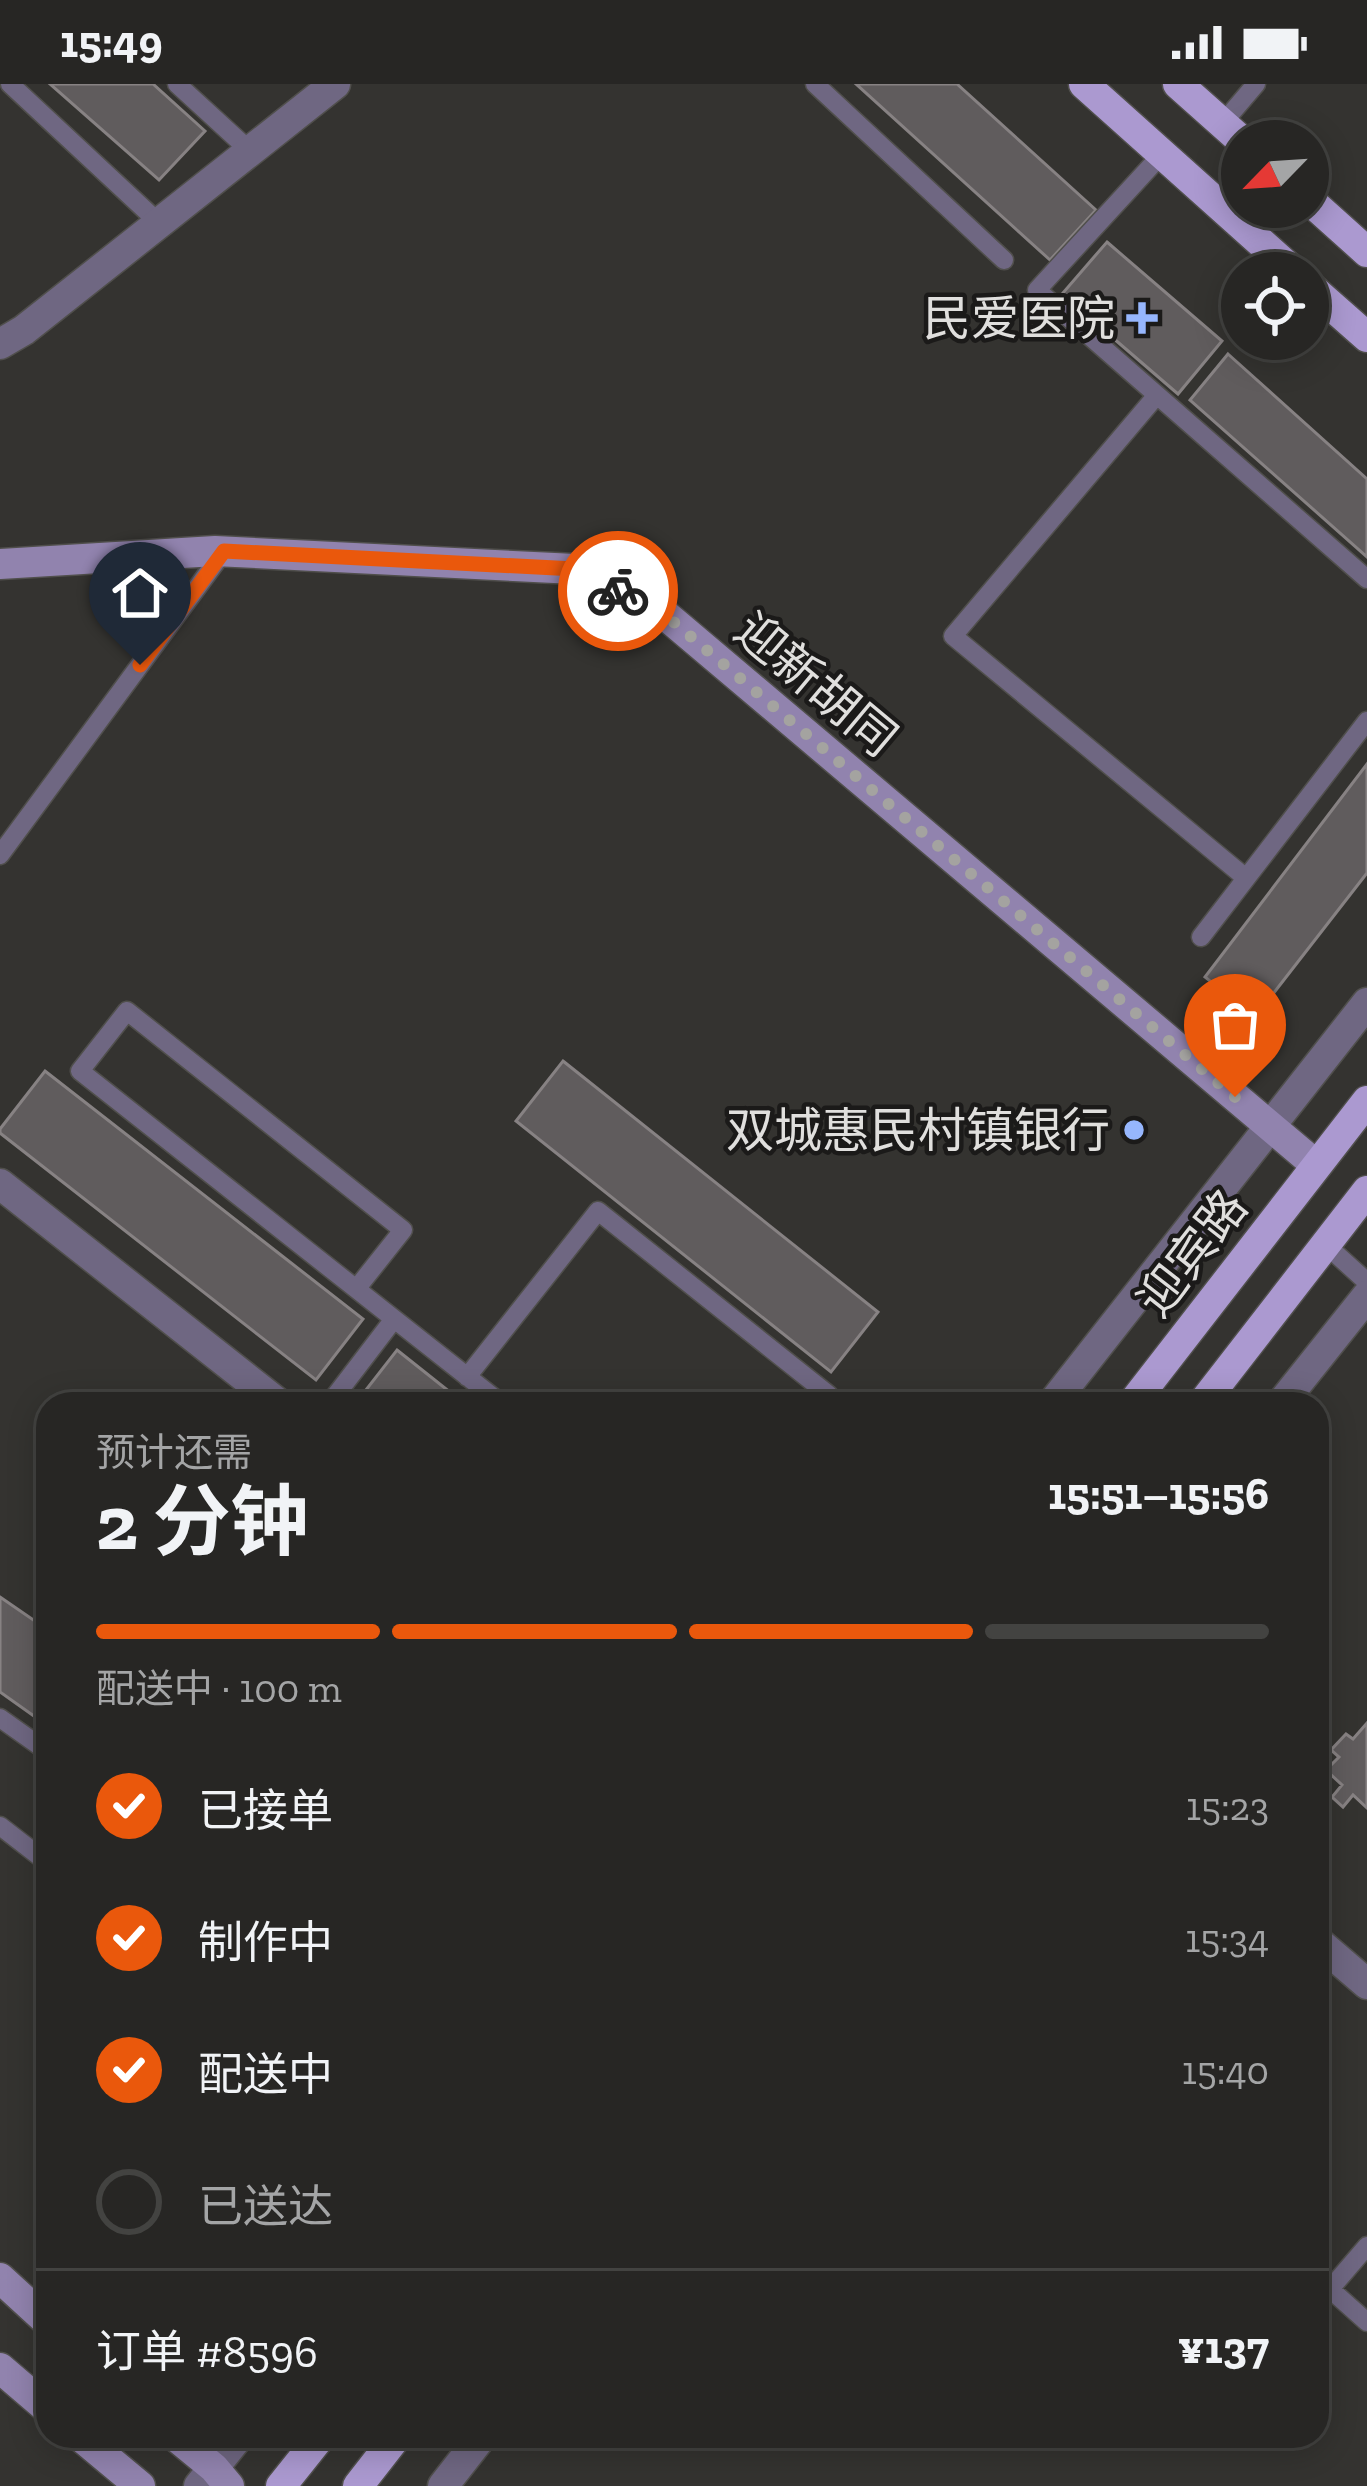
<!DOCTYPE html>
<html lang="zh">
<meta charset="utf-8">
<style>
body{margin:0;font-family:"Zilla Slab","Noto Sans SC",serif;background:#333231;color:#f1f3f6;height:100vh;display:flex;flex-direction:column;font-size:45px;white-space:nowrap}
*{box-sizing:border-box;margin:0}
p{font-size:39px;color:#a4a5a6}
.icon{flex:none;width:66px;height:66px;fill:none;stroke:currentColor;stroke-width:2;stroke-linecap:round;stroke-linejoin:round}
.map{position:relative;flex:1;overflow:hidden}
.panel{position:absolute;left:36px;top:1308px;width:1293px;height:1056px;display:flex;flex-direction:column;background:#272624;border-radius:36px;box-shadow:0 6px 30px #0003,0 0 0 3px #434341}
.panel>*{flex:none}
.needle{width:78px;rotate:245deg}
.controls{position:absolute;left:1221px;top:36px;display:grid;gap:24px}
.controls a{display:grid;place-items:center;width:108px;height:108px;border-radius:50%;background:#272624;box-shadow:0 6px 30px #0003,0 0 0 3px #434341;font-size:60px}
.pin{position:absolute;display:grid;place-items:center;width:102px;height:102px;color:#fff;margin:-123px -51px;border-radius:50% 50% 50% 0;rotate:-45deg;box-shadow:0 0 12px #0007}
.pin .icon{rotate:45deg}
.courier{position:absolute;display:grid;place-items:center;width:120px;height:120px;margin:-60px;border:9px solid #ea580c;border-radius:50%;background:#fff;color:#222;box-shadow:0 3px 15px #0007}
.summary em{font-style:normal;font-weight:700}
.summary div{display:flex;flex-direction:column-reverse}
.summary{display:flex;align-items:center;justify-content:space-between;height:204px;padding:0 60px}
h1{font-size:78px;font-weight:700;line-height:90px}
.bar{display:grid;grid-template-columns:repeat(4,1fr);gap:18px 12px;align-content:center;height:144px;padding:0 60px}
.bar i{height:15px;border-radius:9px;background:#434341}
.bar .on{background:#ea580c}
.bar p{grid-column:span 4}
.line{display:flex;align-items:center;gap:30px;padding:0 60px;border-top:3px solid #434341}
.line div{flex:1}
ol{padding:0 60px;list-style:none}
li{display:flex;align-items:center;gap:36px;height:132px}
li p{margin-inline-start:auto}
li .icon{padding:12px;border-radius:50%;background:#ea580c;color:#fff;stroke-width:4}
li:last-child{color:#a4a5a6}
li i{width:66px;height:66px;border:6px solid #434341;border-radius:50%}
.status{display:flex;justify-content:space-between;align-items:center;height:84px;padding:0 60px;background:#272624;direction:ltr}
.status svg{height:33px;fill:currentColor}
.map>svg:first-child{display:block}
.building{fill:#605c5d;stroke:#878283;stroke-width:3}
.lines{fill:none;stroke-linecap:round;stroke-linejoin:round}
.lane-casing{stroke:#504f4c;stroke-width:21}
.street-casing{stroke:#504f4c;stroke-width:33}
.secondary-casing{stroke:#504f4c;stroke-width:33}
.primary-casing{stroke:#504f4c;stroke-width:33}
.lane{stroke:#6f6782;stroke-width:18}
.street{stroke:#6f6782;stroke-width:30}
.secondary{stroke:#9183ae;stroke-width:30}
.primary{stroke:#ab99d0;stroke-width:30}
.done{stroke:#a4a3a0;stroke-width:12;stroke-dasharray:0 21.6}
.route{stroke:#ea580c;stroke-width:15}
.poi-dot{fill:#96b6fd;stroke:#1b1a19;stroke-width:4.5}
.labels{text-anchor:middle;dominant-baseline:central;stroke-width:9;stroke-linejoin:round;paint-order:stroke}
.poi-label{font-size:48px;fill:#e0dfdd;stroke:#1b1a19;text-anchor:end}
.street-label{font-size:48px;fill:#e0dfdd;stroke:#1b1a19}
</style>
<div class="status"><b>15:49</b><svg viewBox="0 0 49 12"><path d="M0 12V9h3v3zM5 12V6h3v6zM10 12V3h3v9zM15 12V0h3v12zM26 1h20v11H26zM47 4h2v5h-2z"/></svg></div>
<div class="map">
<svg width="1367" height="2402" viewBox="0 0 1367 2402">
<rect width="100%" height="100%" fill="#343330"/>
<path class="building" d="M50,0H153L205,47L159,96Z
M856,0H957L1096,126L1050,176Z
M1107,158L1222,257L1178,310L1062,210Z
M1228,270L1367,395V473L1190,316Z
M1367,680V789L1255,933L1205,893Z
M563,977L878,1228L831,1288L516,1037Z
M45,987L363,1235L316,1296L0,1049V1045Z
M397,1266L465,1320H355Z
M0,1513L48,1546V1642L0,1608Z
M1367,1639V1724L1353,1711L1343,1723L1332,1713L1342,1701L1326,1686L1339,1673L1331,1666L1346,1650L1353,1655Z"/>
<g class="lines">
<defs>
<path id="lane" d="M10,0L158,138
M177,0L249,66
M815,0L1004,176
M1222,40L1256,0
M1162,70L1037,206L1157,311L953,552L1246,794
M1157,311L1367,495
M0,771L224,467
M1201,853L1367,637
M1325,1160L1367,1198
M357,1204L403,1146L127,927L80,987L502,1320
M467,1293L598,1127L829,1311L821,1320
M329,1320L394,1235
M0,1634L48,1668
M0,1742L48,1779
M1367,2162L1330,2205L1367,2238"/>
<path id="street" d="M0,260L24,246L335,0
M0,1100L279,1320
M1052,1320L1367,919
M1281,1320L1367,1212
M1317,1857L1367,1900
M199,2402L239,2352
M443,2402L482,2352"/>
<path id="secondary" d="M0,480L215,467L575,485L663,529L1316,1081
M0,2194L48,2238
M0,2284L48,2325
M80,2352L140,2402
M175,2352L214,2384L229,2402"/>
<path id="primary" d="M1084,0L1295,189
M1178,0L1242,57
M1308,115L1367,168
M1308,201L1367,253
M1132,1320L1367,1017
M1202,1320L1367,1107
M281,2402L321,2352
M358,2402L397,2352"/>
</defs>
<use href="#lane" class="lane-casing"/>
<use href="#street" class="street-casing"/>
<use href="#secondary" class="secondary-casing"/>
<use href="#primary" class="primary-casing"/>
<use href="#lane" class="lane"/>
<use href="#street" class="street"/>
<use href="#secondary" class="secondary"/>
<use href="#primary" class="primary"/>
</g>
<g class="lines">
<path class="done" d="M618,507L663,529L1235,1013"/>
<path class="route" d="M140,581L224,467L575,485L618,507"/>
</g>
<g class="poi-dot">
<path d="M1136 216h12v12h12v12h-12v12h-12v-12h-12v-12h12z"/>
<circle cx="1134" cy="1046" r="12"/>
</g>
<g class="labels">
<g class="poi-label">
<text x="1115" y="234">民爱医院</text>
<text x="1110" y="1046">双城惠民村镇银行</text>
</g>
<g class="street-label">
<text transform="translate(816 600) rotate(40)">迎新胡同</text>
<text transform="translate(1192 1169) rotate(-52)">迎宾路</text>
</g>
</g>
</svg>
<div class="controls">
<a><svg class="needle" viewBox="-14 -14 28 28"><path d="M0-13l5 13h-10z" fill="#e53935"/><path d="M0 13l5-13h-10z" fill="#a4a5a6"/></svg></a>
<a><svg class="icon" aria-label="locate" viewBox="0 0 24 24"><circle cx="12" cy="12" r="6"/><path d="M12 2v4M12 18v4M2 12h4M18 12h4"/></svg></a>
</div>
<div class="pin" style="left:1235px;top:1013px;background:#ea580c"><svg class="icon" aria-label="bag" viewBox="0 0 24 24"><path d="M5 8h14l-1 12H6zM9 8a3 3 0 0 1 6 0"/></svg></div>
<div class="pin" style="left:140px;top:581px;background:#1f2937"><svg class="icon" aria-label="home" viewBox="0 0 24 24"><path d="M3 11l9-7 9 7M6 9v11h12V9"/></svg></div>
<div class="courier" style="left:618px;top:507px"><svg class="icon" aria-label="bike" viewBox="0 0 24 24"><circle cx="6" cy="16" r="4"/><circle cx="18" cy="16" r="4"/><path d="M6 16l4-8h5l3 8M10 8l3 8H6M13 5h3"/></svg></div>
<section class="panel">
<div class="summary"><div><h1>2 分钟</h1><p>预计还需</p></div><em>15:51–15:56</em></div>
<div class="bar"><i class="on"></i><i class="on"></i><i class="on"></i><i></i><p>配送中 · 100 m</p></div>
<ol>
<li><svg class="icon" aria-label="check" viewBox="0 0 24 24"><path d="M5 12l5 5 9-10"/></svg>已接单<p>15:23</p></li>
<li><svg class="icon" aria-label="check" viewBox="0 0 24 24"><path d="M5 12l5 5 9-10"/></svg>制作中<p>15:34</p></li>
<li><svg class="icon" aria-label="check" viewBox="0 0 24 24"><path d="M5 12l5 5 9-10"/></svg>配送中<p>15:40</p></li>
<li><i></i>已送达</li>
</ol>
<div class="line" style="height:156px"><div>订单 #8596</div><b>¥137</b></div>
</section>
</div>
